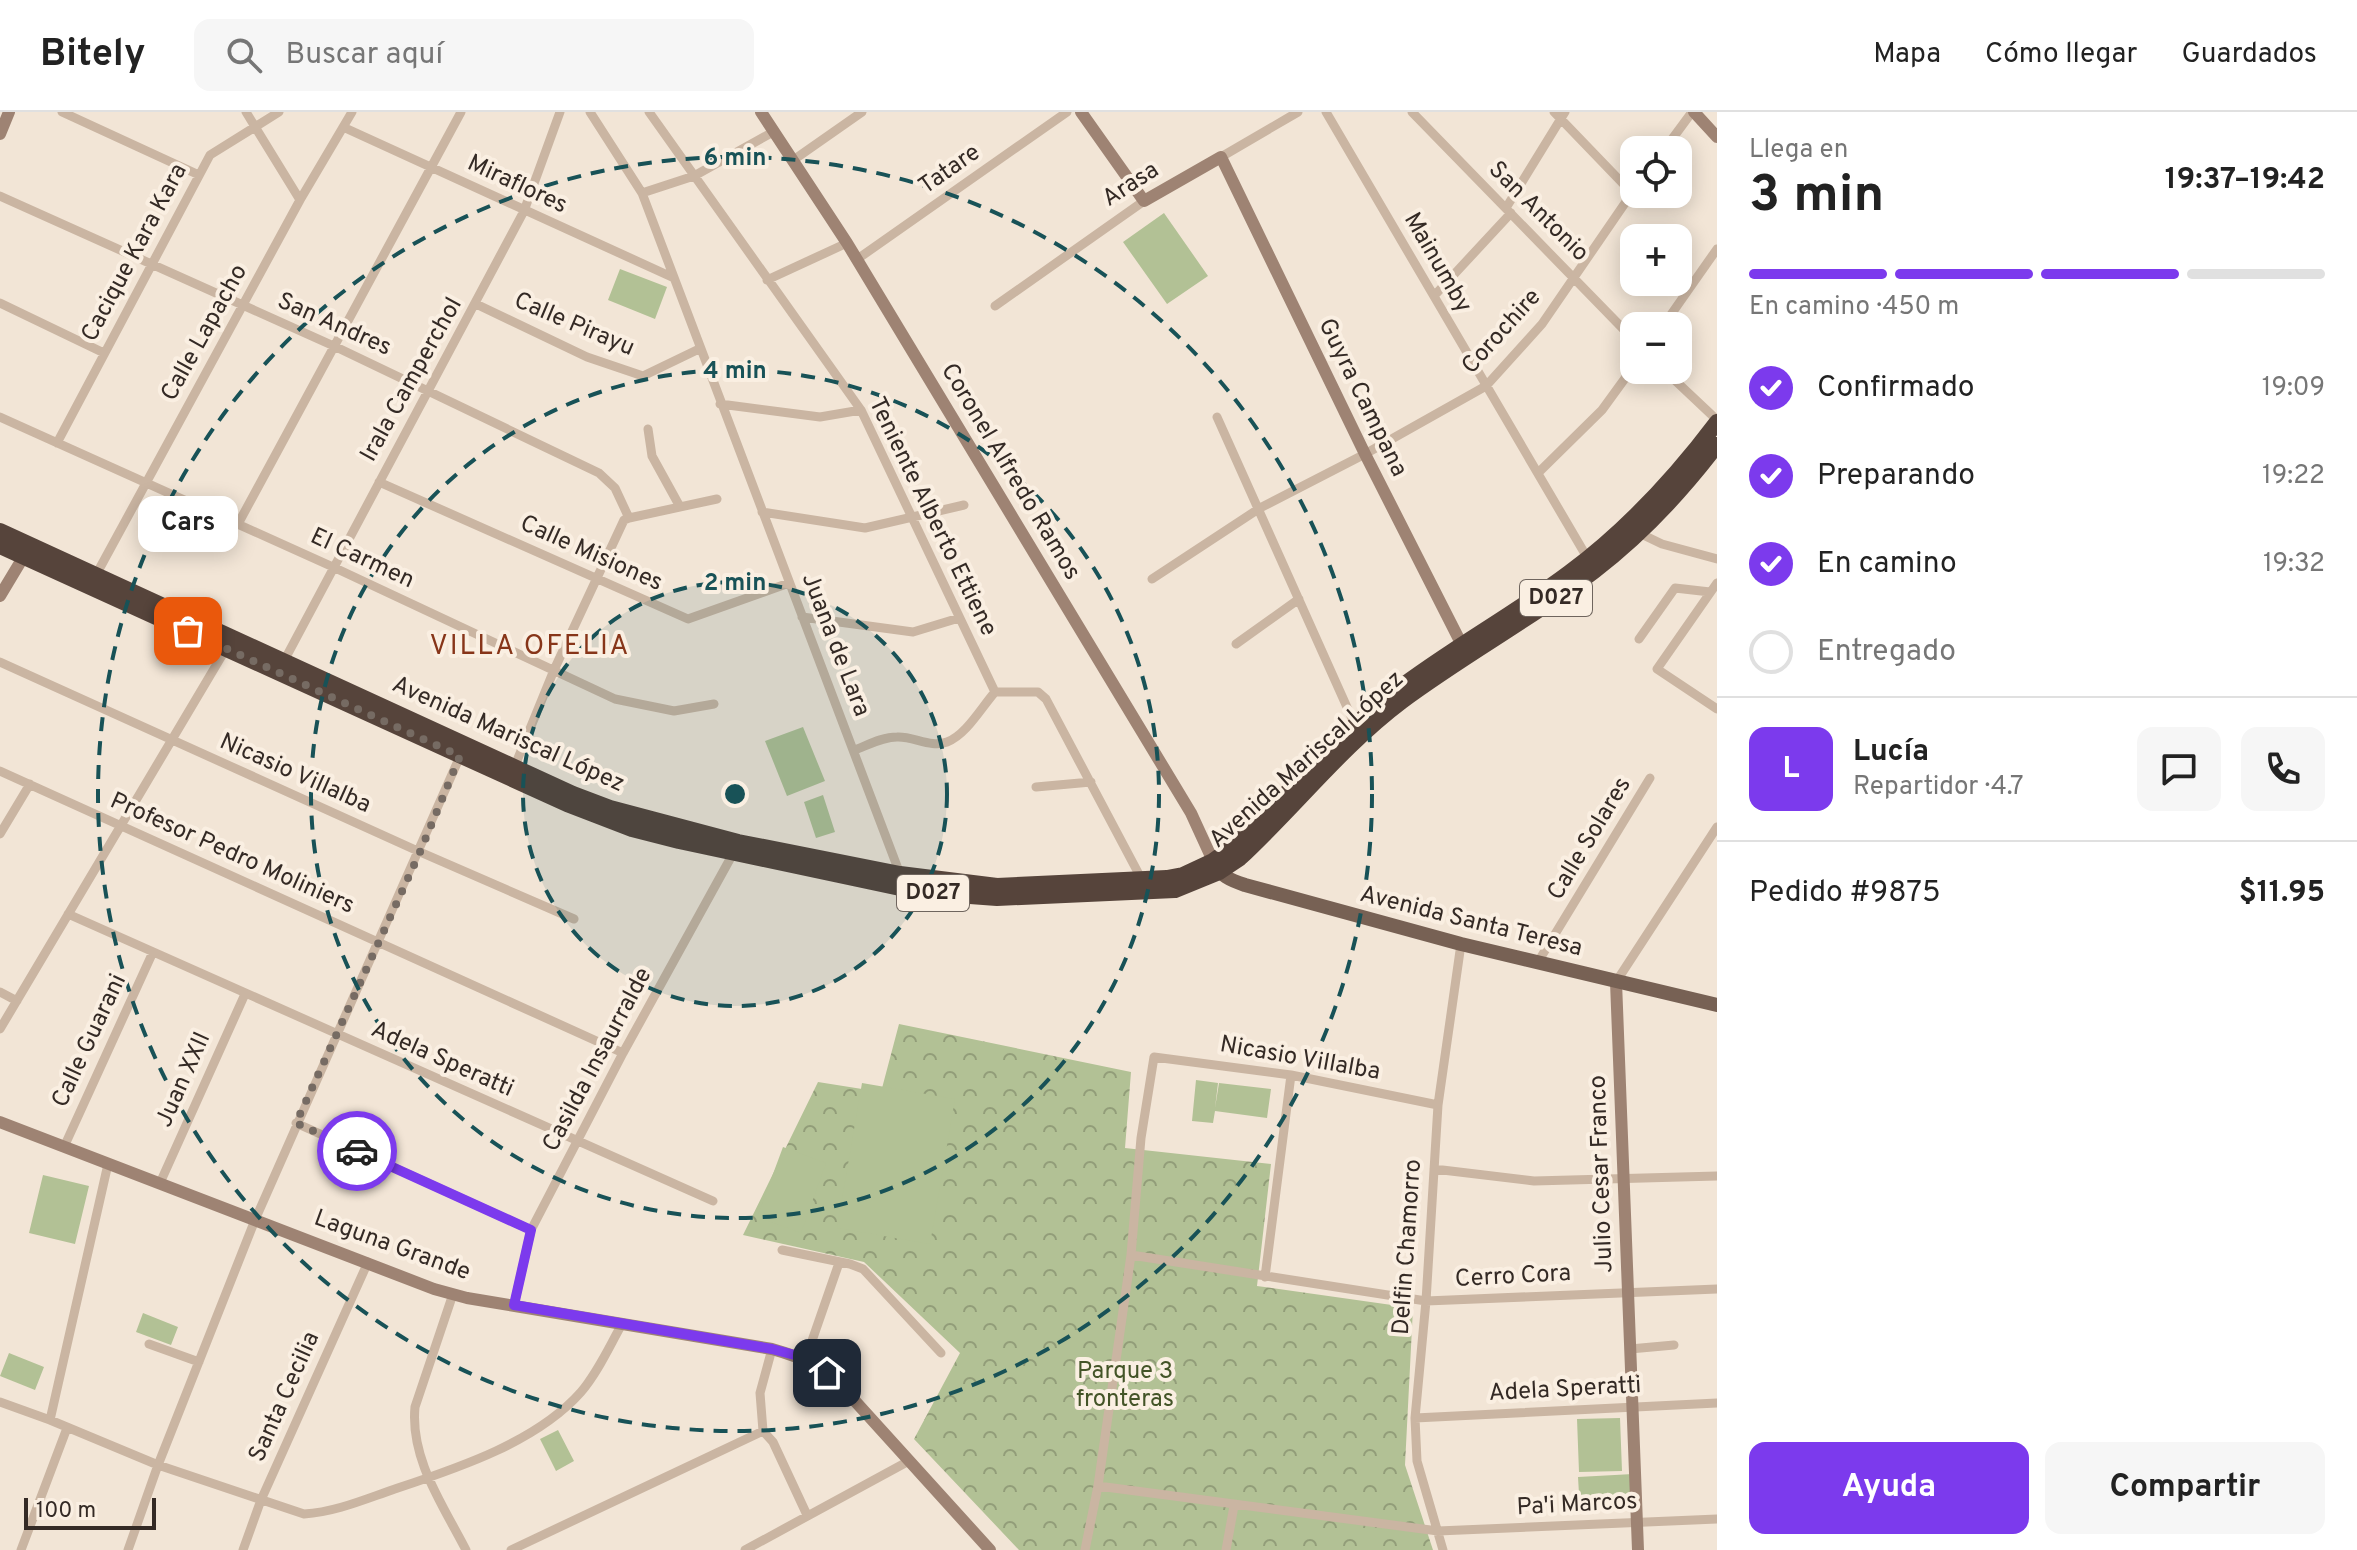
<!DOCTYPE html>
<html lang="es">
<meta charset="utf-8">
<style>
body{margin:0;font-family:Overpass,sans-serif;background:#f6f6f6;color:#222;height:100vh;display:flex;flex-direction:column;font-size:30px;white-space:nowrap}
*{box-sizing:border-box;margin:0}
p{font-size:26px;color:#767676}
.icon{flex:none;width:44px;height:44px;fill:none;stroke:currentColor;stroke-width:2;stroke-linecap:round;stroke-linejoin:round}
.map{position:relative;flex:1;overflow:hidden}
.sheet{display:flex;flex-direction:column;background:#fff;width:640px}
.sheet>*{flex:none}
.buttons{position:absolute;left:1620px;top:24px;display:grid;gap:16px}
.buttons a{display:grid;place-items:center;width:72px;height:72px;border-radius:16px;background:#fff;box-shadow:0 4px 20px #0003;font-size:40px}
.scale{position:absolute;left:24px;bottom:20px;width:132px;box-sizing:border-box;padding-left:8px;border:4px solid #342a25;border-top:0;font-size:22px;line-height:28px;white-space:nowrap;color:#342a25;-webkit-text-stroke:6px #faefe2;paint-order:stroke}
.pin{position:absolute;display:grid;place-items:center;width:68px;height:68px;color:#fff;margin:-34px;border-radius:16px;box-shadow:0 4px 12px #0006}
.courier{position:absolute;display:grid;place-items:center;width:80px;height:80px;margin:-40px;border:6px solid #7c3aed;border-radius:50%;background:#fff;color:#222;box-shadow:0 2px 10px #0007}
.bubble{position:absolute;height:56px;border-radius:16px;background:#fff;box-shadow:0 4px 20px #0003;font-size:26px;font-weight:700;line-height:56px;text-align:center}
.overview em{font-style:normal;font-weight:700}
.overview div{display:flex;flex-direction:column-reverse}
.overview{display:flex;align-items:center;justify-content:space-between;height:136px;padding:0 32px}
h1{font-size:52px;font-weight:700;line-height:60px}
.bar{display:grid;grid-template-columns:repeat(4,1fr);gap:12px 8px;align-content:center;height:96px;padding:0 32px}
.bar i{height:10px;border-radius:6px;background:#e0e0e0}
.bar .selected{background:#7c3aed}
.bar p{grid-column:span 4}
.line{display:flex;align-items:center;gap:20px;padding:0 32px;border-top:2px solid #e0e0e0}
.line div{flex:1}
.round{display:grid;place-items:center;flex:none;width:84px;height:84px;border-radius:16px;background:#f6f6f6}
ol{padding:0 32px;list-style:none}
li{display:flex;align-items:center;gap:24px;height:88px}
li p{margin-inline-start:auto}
li .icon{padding:8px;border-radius:50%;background:#7c3aed;color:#fff;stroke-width:4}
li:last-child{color:#767676}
li i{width:44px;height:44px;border:4px solid #e0e0e0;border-radius:50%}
.primary-button{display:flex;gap:16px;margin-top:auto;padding:16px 32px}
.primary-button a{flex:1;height:92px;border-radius:16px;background:#7c3aed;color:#fff;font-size:32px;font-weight:700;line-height:92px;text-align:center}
.primary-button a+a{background:#f6f6f6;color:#222}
header{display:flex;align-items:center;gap:48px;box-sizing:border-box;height:112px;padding:0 40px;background:#fff;border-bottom:2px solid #e0e0e0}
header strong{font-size:38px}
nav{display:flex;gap:44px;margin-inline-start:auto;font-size:28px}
.search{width:560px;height:72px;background:#f6f6f6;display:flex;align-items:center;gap:20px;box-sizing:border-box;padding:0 28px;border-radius:16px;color:#767676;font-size:30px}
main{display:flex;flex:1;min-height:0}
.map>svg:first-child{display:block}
.forest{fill:url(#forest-crowns)}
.pitch{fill:#b2c195}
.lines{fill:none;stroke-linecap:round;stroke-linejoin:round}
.street{stroke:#cab5a2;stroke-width:9}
.secondary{stroke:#9e8373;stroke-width:12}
.primary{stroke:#776154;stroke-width:14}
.highway{stroke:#56443b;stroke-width:16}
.done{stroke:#766b63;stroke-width:8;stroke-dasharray:0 14.4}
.route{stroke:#7c3aed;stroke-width:10}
.ring{fill:none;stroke:#185257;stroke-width:4;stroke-dasharray:14 10}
.labels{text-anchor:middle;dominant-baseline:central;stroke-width:8;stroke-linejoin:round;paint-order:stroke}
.shield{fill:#faefe2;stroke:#6f655e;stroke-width:2}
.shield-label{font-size:22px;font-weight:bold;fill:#342a25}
.street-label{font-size:24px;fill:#342a25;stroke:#faefe2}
.park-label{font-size:24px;fill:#435427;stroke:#faefe2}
.quarter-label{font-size:28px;letter-spacing:2px;fill:#873519;stroke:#faefe2}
.centre{fill:#185257;stroke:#faefe2;stroke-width:4}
.ring-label{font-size:24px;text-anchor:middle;font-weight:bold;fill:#185257;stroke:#faefe2;stroke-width:8;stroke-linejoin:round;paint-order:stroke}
</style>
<header>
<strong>Bitely</strong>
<div class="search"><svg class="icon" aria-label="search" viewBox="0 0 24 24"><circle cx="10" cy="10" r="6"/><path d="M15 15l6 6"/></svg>Buscar aquí</div>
<nav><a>Mapa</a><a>Cómo llegar</a><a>Guardados</a></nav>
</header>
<main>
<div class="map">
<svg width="1717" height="1438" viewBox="0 0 1717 1438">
<defs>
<pattern id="forest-crowns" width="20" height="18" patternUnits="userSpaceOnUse" patternTransform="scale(2)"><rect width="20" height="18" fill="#b2c195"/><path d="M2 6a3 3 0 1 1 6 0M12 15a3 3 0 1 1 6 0" fill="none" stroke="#929d79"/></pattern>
</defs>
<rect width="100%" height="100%" fill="#f2e5d6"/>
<path class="forest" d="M899,912L1131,960L1125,1036L1271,1052L1257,1174L1413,1196L1405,1353L1433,1438H1019L914,1327L960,1241L864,1150L743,1123L818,970L881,980Z"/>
<path class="pitch" d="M1164,101L1208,164L1167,192L1123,130Z
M620,157L667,175L655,207L608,188Z
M803,615L825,669L787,684L765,629Z
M823,683L835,720L816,726L804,690Z
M1196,968L1218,971L1215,996L1219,971L1271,977L1267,1006L1215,999L1213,1011L1192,1009Z
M862,971L955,987L930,1132L837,1116Z
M783,1035L826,1051L801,1121L757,1105Z
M43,1063L89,1074L75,1132L29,1121Z
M143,1201L178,1215L171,1233L136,1220Z
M9,1241L44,1255L35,1278L0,1264Z
M1620,1306L1622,1359L1579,1360L1577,1307Z
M558,1318L574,1349L556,1359L540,1327Z
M1633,1362L1634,1396L1580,1399L1578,1365Z"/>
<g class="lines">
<path class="street" d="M62,0L199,63
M246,0L300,88
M590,0L642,81L900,762
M649,0L861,298L995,580
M1326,0L1588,447
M1412,0L1634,228
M1554,0L1632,81
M343,15L674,166
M1664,38L1692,0
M1221,45L1298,0
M792,49L862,0
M642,81L694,64L773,20
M0,84L336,235L599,361L615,376L629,406
M1506,96L1565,0
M856,148L1067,0
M767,168L847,131
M1434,184L1511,101
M0,191L104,241
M476,192L587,245L643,264L699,237
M995,194L1144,89
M1663,214L1717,137
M1664,258L1717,308
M720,292L820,305L861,298
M0,305L333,455L615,587L674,599L714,592
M1217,305L1355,613
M648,317L652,344L679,393
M57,331L210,43L279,0
M1538,361L1602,298L1634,254
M379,370L688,507L789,471
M762,400L865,416L964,393
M629,406L717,387
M238,412L461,0
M1637,420L1662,432L1717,447
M96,463L300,88L352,0
M1152,467L1260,396L1365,342L1486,274L1542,212L1634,78
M1717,471L1657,557L1717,597
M802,505L913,520L959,506
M1639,527L1675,476L1710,480
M1236,532L1299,487
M284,549L524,99L560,0
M0,550L420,740L574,807
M995,580H1038L1046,587L1142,768
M855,638C868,633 882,625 897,625C913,624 931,636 947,630C966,623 981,596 995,580
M514,656L554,558L624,408L629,406
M0,659L623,941
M1036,675L1091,670
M0,722L30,672
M68,802L713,1089
M1538,850L1650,666
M1616,870L1717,715
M0,880L17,889
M0,917L227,535
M296,1011L531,1118
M64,1035L153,840
M1434,1057L1534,1069L1717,1064
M160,1071L245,882
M782,1138L850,1152L863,1157L941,1241
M1131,1143L1426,1189L1717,1177
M1265,1165L1291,963
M453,1182L415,1295C410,1347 443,1393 466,1438
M514,1193L531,1118L623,941L735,738
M149,1232L199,1250
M1630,1237L1674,1233
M806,1246L839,1151
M0,1290L50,1308L158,1353L304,1402C335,1400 363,1388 392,1378C455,1357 536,1331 581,1280C598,1260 609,1235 622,1212
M1415,1306L1717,1291
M50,1308L108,1052
M763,1319L760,1281L772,1237
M1098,1374L1438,1419L1717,1407
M21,1438L67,1316
M128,1438L158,1353L255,1108L461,642
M243,1438L261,1388L368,1150
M511,1438L763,1319L773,1330L807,1403
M745,1438L907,1350
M1085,1438L1098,1374L1131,1143L1141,1026L1154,945L1291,963L1438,993
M1226,1438L1234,1394
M1443,1438L1417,1349L1415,1306L1426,1189L1438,993L1461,832"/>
<path class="secondary" d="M761,0L847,131L1191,701L1213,749
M1081,0L1144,89L1221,45L1365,342L1465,539
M1694,0L1717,25
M0,22L9,0
M0,484L27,439
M1616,870L1638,1438
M0,1010L434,1177L467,1186L772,1237C807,1247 819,1253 845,1278L990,1438"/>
<path class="primary" d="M1214,751C1221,764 1230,768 1245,773L1461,832L1717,893"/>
<path class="highway" d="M0,419L573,682L610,696L738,730L900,762L997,774L1167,766L1183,763L1213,749L1232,735C1287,684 1335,625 1394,580C1450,537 1513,503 1569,461C1627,418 1674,367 1717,310
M0,434L567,692L632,717L679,729L900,776L943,782L997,786L1175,778L1219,760L1240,746C1295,695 1342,634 1402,589C1464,543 1532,506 1594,459C1640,424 1682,379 1717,333"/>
</g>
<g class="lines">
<path class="done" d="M188,519L460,644L420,740L296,1011L357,1039"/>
<path class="route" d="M357,1039L531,1118L514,1193L772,1237L806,1246L827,1261"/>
</g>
<circle cx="735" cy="682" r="212" fill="#185257" fill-opacity=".12"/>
<g class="ring">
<circle cx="735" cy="682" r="212"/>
<circle cx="735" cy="682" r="424"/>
<circle cx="735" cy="682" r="637"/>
</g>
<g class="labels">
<g class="shield">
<rect x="1520" y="468" width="72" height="36" rx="6"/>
<rect x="897" y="763" width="72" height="36" rx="6"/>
</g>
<g class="shield-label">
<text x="1556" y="486">D027</text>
<text x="933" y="781">D027</text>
</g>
<g class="street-label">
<text transform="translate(950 58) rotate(-35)">Tatare</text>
<text transform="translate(517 73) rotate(25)">Miraflores</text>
<text transform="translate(1131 73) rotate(-33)">Arasa</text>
<text transform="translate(1538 100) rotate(45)">San Antonio</text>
<text transform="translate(135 141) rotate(-62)">Cacique Kara Kara</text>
<text transform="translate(1437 151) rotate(60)">Mainumby</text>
<text transform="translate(334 213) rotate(24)">San Andres</text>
<text transform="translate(574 213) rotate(23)">Calle Pirayu</text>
<text transform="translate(1502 220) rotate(-48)">Corochire</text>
<text transform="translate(205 221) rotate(-61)">Calle Lapacho</text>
<text transform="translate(412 268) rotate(-61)">Irala Camperchol</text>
<text transform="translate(1362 286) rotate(64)">Guyra Campana</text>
<text transform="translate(1010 360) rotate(59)">Coronel Alfredo Ramos</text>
<text transform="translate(932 405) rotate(64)">Teniente Alberto Ettiene</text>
<text transform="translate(591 442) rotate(24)">Calle Misiones</text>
<text transform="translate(362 447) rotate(25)">El Carmen</text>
<text transform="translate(835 533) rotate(69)">Juana de Lara</text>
<text transform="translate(508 623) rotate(24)">Avenida Mariscal López</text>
<text transform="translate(1307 648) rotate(-42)">Avenida Mariscal López</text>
<text transform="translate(295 662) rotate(24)">Nicasio Villalba</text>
<text transform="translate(1590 727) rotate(-59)">Calle Solares</text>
<text transform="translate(232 742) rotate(24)">Profesor Pedro Moliniers</text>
<text transform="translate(1471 810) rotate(14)">Avenida Santa Teresa</text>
<text transform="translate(90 929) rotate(-65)">Calle Guarani</text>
<text transform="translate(1300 947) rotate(10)">Nicasio Villalba</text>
<text transform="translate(442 948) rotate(24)">Adela Speratti</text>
<text transform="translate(598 948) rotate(-62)">Casilda Insaurralde</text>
<text transform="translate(184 968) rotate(-66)">Juan XXII</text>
<text transform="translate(1602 1062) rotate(-92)">Julio Cesar Franco</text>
<text transform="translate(392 1134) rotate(20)">Laguna Grande</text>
<text transform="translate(1408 1135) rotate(-86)">Delfin Chamorro</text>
<text transform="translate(1513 1165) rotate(-3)">Cerro Cora</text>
<text transform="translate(1565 1278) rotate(-3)">Adela Speratti</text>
<text transform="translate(285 1285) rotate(-66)">Santa Cecilia</text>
<text transform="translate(1577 1393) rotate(-3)">Pa'i Marcos</text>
</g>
<g class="park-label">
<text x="1125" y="1260">Parque 3<tspan x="1125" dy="28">fronteras</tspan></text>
</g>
<g class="quarter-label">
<text x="530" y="535">VILLA OFELIA</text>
</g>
</g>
<circle cx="735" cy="682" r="12" class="centre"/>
<g class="ring-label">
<text x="735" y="53">6 min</text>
<text x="735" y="266">4 min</text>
<text x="735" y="478">2 min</text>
</g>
</svg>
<div class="buttons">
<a><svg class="icon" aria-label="locate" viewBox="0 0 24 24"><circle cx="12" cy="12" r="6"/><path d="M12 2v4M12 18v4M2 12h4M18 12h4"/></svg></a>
<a>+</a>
<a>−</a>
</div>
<div class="scale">100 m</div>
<div class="pin" style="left:188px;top:519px;background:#ea580c"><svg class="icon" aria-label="bag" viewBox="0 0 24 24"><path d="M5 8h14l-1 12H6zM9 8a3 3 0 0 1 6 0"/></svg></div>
<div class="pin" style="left:827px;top:1261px;background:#1f2937"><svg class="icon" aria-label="home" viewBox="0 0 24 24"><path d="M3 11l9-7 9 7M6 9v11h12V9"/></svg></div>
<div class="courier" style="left:357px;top:1039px"><svg class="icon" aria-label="car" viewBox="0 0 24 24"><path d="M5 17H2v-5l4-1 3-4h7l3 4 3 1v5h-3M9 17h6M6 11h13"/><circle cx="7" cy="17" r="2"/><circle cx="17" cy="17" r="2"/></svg></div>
<div class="bubble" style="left:138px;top:384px;width:100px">Cars</div>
</div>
<section class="sheet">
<div class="overview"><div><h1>3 min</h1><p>Llega en</p></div><em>19:37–19:42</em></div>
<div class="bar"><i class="selected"></i><i class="selected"></i><i class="selected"></i><i></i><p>En camino · 450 m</p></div>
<ol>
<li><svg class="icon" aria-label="check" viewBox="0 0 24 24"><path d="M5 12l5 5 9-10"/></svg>Confirmado<p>19:09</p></li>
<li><svg class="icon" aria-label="check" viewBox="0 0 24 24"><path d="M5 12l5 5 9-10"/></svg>Preparando<p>19:22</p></li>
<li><svg class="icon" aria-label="check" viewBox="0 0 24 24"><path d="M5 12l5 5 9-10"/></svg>En camino<p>19:32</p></li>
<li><i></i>Entregado</li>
</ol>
<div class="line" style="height:144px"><b class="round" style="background:#7c3aed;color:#fff">L</b><div><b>Lucía</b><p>Repartidor · 4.7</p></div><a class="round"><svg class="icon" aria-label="chat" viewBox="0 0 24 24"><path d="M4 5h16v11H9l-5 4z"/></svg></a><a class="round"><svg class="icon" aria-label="phone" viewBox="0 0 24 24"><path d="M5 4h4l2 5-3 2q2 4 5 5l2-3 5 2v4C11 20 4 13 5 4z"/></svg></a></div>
<div class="line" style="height:104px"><div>Pedido #9875</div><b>$11.95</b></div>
<div class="primary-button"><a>Ayuda</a><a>Compartir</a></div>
</section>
</main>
